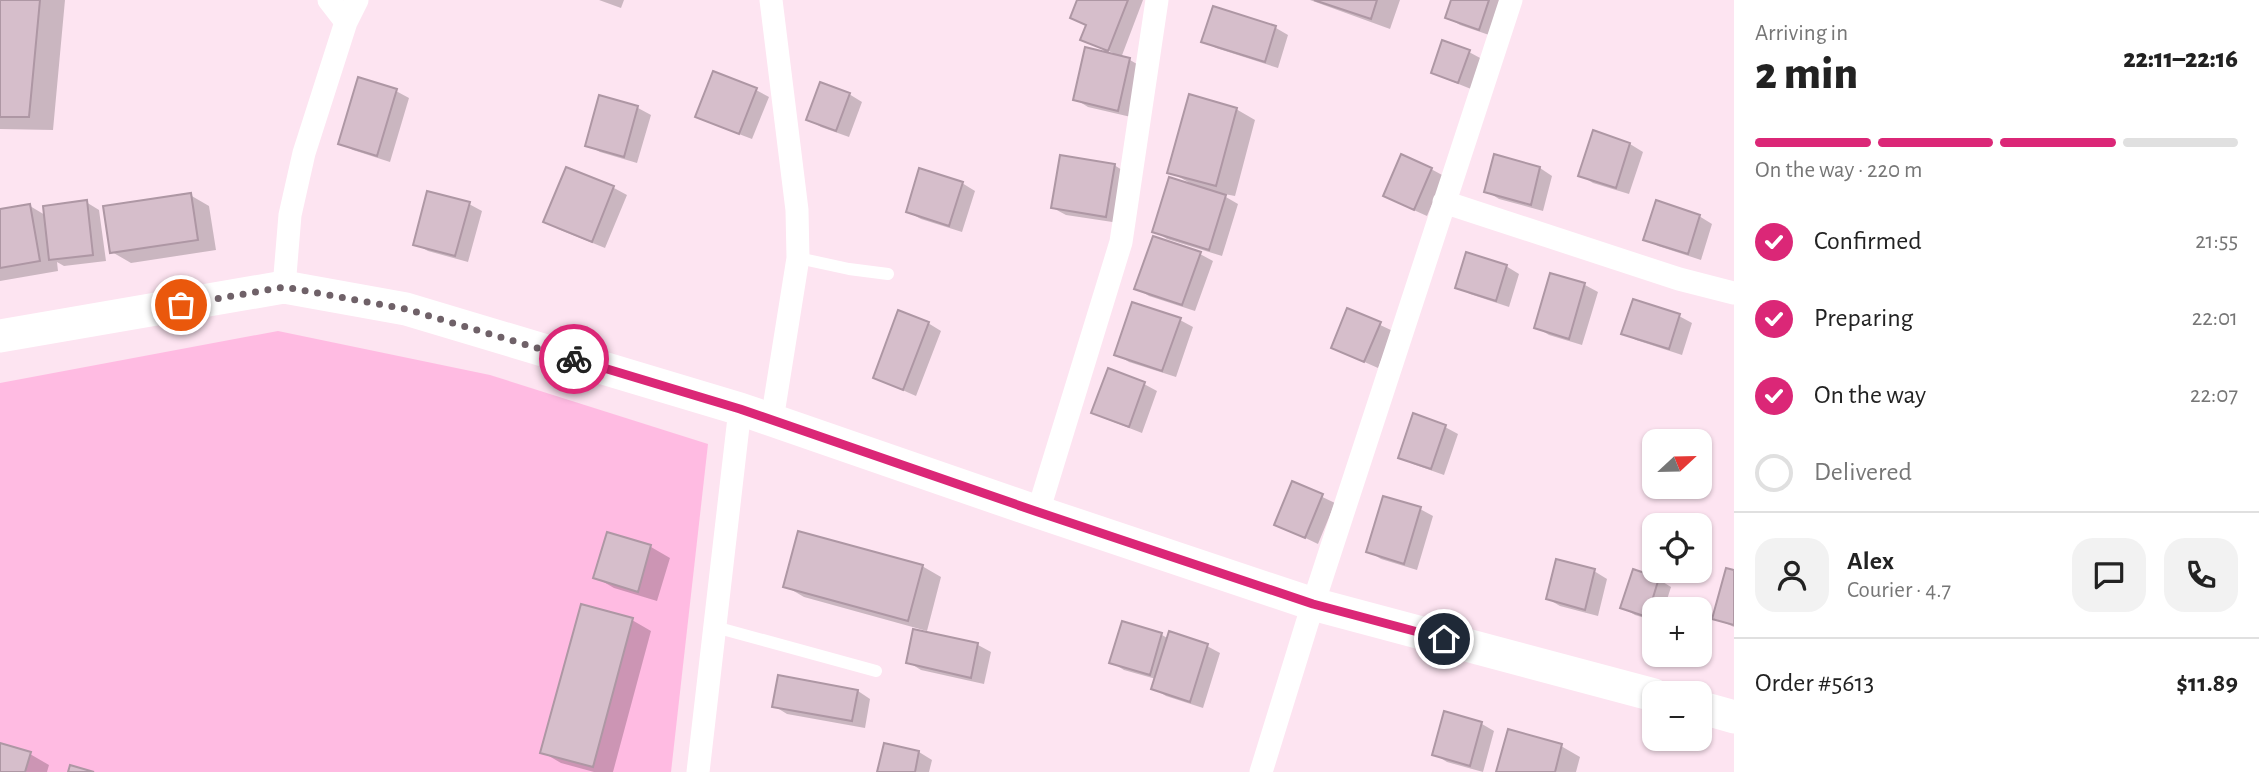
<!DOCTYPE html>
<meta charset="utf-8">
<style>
body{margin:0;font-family:"Alegreya Sans",sans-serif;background:#f2f2f2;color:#222;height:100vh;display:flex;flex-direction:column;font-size:26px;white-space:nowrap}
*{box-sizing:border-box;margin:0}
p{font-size:23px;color:#767676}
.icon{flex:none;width:38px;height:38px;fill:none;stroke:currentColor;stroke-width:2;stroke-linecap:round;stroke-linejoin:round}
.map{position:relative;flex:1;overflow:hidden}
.sheet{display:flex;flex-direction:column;background:#fff;width:525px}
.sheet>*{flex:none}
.needle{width:46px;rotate:68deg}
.controls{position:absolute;left:1642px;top:429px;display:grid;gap:14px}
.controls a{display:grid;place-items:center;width:70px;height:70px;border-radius:14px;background:#fff;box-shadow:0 2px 5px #0004;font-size:35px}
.pin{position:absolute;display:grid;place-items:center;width:60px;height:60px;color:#fff;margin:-30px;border:4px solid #fff;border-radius:50%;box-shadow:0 2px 7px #0007}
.courier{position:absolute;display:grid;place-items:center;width:70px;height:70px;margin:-35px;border:5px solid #db2777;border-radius:50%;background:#fff;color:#222;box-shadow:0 2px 9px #0007}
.head em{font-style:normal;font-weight:800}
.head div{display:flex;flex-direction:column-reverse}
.head{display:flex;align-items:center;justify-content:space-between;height:119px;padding:0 21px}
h1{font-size:46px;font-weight:800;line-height:52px}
.bar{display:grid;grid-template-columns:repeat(4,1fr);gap:10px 7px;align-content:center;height:84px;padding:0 21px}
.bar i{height:9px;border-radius:5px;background:#e0e0e0}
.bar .on{background:#db2777}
.bar p{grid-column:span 4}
.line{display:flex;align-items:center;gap:18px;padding:0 21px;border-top:2px solid #e0e0e0}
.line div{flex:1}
.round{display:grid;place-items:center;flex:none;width:74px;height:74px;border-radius:21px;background:#f2f2f2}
ol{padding:0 21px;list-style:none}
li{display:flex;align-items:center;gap:21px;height:77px}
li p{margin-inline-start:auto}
li .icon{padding:7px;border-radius:50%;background:#db2777;color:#fff;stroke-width:4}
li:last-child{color:#767676}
li i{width:38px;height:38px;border:4px solid #e0e0e0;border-radius:50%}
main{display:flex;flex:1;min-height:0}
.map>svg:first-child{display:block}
.green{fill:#ffbbe2}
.shadow{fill:#0003}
.building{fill:#d6becb;stroke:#ae97a4;stroke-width:2}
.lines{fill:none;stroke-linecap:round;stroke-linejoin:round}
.service{stroke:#fff;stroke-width:12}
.minor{stroke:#fff;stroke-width:23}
.secondary{stroke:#fff;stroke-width:33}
.done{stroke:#6f6168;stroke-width:7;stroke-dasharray:0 12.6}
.route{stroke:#db2777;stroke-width:9}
</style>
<main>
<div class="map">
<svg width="1734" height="772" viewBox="0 0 1734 772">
<rect width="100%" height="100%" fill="#fde4f1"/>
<path class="green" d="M278,331L490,375L708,444L671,772H0V383Z"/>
<path class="shadow" d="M0,0H65L53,130L0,129Z
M599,0H624L621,8Z
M1079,0H1143L1121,58L1130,60L1142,67L1131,117L1088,107L1075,99L1113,53L1082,39L1087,26L1072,18Z
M1310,0H1400L1390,29Z
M1452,0H1504L1492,36L1460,25L1447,17Z
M1214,8L1276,28L1288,35L1278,68L1216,48L1203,41Z
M1469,52L1482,59L1471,89L1446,79L1433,72Z
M756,90L769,97L752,139L710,123L697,116Z
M396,91L409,98L390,162L353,150L340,143Z
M849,94L862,102L849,137L821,127L808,119Z
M600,97L638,108L651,115L637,163L600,152L587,145Z
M1236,109L1255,120L1235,196L1219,193L1238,204L1222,256L1167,239L1154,231L1190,183L1170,172Z
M1594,132L1630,144L1643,152L1629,194L1593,183L1580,175Z
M1114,165L1127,173L1119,223L1066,215L1053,208Z
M1540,168L1552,176L1543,211L1499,199L1486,191Z
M567,169L614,188L627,195L605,248L558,229L546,222Z
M1431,169L1444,176L1427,216L1398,203Z
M962,183L975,191L962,232L921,219L908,212Z
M190,195L209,206L216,250L131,263L112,252Z
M86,202L99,210L106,261L64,266L57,262L58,271L0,281V211L30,206L45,215Z
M469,204L482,211L468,262L428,251L415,244Z
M1699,216L1712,224L1701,260L1658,246L1646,239Z
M1200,254L1213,261L1195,311L1149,296L1136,288Z
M1506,266L1519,274L1509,307L1470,294L1457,287Z
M1551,275L1585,285L1598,292L1582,345L1549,335L1536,327Z
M1348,310L1393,331L1378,368L1333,348Z
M1679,316L1692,323L1682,355L1636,340L1623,333Z
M1180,320L1193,327L1176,377L1129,362L1116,354Z
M928,323L941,331L916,396L875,378Z
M1144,384L1157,391L1142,433L1106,419L1093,412Z
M1445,427L1458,434L1444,475L1413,464L1400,457Z
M1293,483L1335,503L1318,544L1276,524Z
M1420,509L1433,516L1417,570L1381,559L1368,551Z
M608,534L651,547L670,558L657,601L614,588L595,577Z
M922,566L941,577L927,631L804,597L785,586Z
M1594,571L1607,579L1598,616L1560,606L1548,599Z
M1734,572V627L1714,618Z
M1658,579L1671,587L1664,609H1654V621L1635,615L1623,608Z
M632,620L651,631L613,772H594L561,763L542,752Z
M1123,624L1162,635L1169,639L1207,646L1220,653L1203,708L1166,696L1153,688L1156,679L1124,670L1111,662Z
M915,631L978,645L991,652L984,684L921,670L908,662Z
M858,691L870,699L865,728L787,714L774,706Z
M1482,724L1494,731L1483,772L1447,762L1434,754Z
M0,744L30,754L49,765L47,772H0Z
M885,745L919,752L932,760L929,772H879Z
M1561,746L1580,757L1576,772H1498Z"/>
<path class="building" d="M0,0H40L29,117H0Z
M1077,0H1128L1108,51L1080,40L1086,25L1070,18Z
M1314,0H1377L1371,19Z
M1451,0H1489L1479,30L1445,18Z
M1213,6L1276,26L1265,62L1201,42Z
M1442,40L1470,50L1458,83L1431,73Z
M1085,47L1130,58L1118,111L1073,100Z
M713,71L757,88L739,134L695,117Z
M358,77L397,89L377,156L338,144Z
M820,82L850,93L836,131L806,120Z
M1189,94L1237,108L1216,186L1167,173Z
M599,95L638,106L624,157L585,146Z
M1593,130L1630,143L1616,188L1578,176Z
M1401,154L1432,168L1414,210L1383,196Z
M1494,154L1540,167L1531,205L1484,192Z
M1060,155L1115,164L1106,217L1051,208Z
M566,167L614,186L592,242L543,222Z
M919,168L963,182L949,226L906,212Z
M1169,177L1226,195L1209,250L1152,232Z
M427,191L470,202L455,256L413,245Z
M191,193L198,240L110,253L103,206Z
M87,200L93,255L49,260L43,206Z
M1656,200L1700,215L1688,254L1643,240Z
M30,204L40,261L0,268V209Z
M1153,236L1201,252L1182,305L1134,289Z
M1466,252L1507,265L1496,301L1455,288Z
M1550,273L1585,283L1569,339L1534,328Z
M1633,299L1680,314L1669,349L1621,334Z
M1132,302L1181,318L1162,371L1114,355Z
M1347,308L1381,322L1364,362L1331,348Z
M898,310L929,322L903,390L873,378Z
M1108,368L1145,382L1129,427L1091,413Z
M1413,413L1446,425L1431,469L1398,458Z
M1292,481L1323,494L1305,538L1274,525Z
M1383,496L1421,507L1404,564L1366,552Z
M798,531L923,565L908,621L783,587Z
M607,532L651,545L638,592L593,578Z
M1556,559L1595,569L1585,610L1546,599Z
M1726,568L1734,570V625L1712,619Z
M1633,569L1659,578L1647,617L1620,608Z
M581,604L633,618L593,767L540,753Z
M1122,621L1162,633L1150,675L1109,663Z
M913,629L978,643L971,678L906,663Z
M1169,631L1208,644L1190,702L1151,689Z
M778,675L858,690L852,721L772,707Z
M1444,711L1482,722L1470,766L1432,755Z
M1508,729L1562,744L1555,772H1496Z
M0,743L31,752L25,772H0Z
M884,743L919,751L915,772H877Z
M70,765L94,772H68Z"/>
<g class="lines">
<path class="service" d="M798,258L849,269L888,274
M715,627L876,671"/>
<path class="minor" d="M771,0L797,210L798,258L772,420
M346,22L357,0
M1444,202L1679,279L1734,293
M284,287L290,215L304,153L346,22L329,0
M1038,512L1121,242L1157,0
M698,772L740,409
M1261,772L1313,604L1511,0"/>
<path class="secondary" d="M0,336L284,287L406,309L740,409L1038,512L1313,604L1654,695
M1699,707L1734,717"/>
</g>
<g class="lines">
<path class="done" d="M181,305L284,287L406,309L574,359"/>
<path class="route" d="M574,359L740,409L1038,512L1313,604L1444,639"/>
</g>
</svg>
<div class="controls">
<a><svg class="needle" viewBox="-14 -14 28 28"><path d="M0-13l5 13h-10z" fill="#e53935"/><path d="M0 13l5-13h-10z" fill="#767676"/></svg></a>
<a><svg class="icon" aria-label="locate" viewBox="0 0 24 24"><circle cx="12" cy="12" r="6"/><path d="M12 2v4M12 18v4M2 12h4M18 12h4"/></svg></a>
<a>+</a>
<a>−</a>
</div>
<div class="pin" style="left:181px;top:305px;background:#ea580c"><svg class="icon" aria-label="bag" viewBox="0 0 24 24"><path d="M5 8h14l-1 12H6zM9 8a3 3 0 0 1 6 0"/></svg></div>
<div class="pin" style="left:1444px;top:639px;background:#1f2937"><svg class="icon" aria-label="home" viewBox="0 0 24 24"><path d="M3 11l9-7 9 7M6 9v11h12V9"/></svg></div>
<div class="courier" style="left:574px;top:359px"><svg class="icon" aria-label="bike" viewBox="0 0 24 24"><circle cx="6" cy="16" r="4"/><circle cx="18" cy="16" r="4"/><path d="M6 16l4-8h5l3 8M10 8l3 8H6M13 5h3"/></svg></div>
</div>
<section class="sheet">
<div class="head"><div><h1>2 min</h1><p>Arriving in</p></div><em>22:11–22:16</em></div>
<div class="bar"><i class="on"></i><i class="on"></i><i class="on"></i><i></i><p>On the way · 220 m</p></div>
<ol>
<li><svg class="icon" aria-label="check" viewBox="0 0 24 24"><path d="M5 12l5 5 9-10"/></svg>Confirmed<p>21:55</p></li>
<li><svg class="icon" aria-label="check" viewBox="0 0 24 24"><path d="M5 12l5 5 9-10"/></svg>Preparing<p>22:01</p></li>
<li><svg class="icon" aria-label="check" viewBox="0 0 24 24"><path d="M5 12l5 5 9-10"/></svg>On the way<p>22:07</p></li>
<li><i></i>Delivered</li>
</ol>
<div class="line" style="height:126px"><a class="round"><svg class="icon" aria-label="person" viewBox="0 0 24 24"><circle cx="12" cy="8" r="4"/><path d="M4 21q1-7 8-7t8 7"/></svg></a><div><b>Alex</b><p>Courier · 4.7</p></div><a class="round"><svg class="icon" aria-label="chat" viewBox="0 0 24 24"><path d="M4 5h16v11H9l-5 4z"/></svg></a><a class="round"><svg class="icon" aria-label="phone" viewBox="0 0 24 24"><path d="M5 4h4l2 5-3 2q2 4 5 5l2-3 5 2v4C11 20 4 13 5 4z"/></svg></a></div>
<div class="line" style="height:91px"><div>Order #5613</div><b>$11.89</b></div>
</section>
</main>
